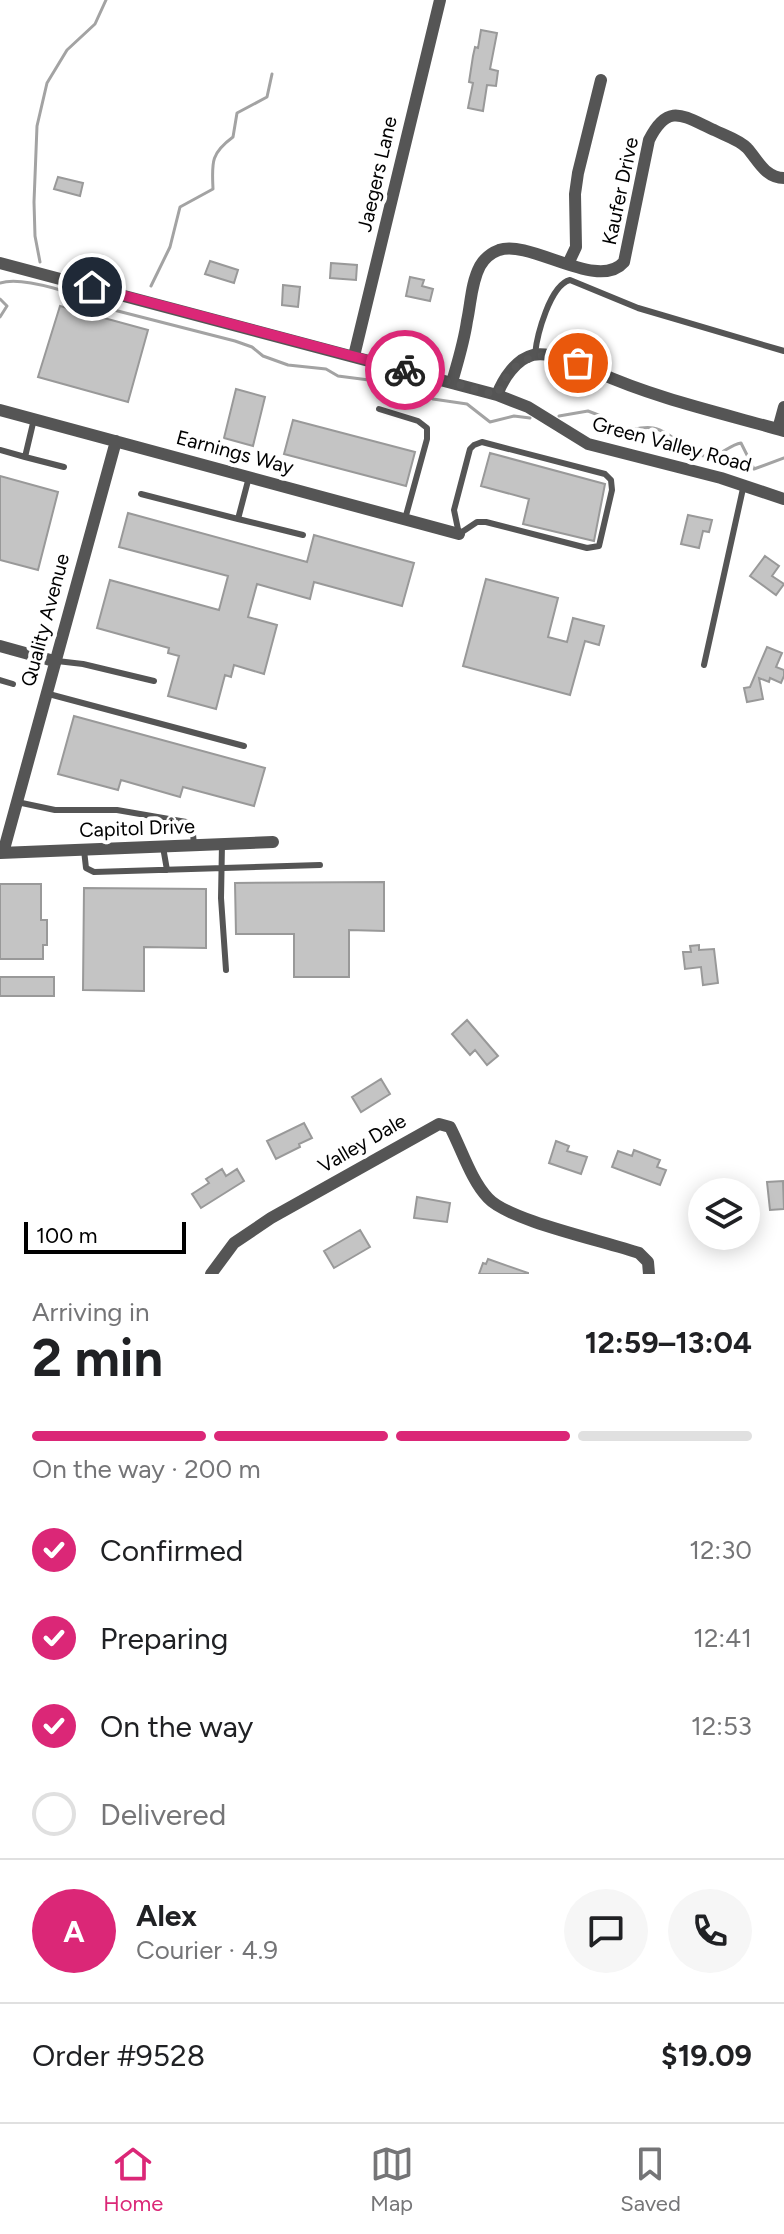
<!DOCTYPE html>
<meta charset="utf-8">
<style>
body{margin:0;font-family:Figtree,sans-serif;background:#f6f6f6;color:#202124;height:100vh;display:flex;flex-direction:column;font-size:30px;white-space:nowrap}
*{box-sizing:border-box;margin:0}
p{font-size:26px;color:#757577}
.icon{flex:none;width:44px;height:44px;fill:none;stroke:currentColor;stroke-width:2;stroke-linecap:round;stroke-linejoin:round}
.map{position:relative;height:1274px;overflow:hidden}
.sheet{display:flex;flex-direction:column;background:#fff;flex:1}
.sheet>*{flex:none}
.tools{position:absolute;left:688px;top:1178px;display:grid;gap:16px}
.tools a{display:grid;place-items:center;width:72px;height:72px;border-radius:50%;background:#fff;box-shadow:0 4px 20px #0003;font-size:40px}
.scale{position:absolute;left:24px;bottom:20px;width:162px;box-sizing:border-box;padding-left:8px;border:4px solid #000;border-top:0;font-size:22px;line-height:28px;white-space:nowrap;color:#000;-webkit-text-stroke:6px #fff;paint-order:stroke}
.pin{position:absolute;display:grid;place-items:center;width:68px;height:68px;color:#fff;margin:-34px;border:4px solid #fff;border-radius:50%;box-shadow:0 2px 8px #0007}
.courier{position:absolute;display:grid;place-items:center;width:80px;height:80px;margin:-40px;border:6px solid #db2777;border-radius:50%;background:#fff;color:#222;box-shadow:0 2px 10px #0007}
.summary em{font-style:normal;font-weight:700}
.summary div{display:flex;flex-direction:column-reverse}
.summary{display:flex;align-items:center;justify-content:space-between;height:136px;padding:0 32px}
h1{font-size:52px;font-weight:700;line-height:60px}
.bar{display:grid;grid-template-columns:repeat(4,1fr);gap:12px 8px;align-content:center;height:96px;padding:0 32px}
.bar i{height:10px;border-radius:6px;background:#e0e0e0}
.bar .on{background:#db2777}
.bar p{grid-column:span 4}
.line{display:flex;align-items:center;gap:20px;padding:0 32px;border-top:2px solid #e0e0e0}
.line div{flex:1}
.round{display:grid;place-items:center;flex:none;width:84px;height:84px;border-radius:42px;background:#f6f6f6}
ol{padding:0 32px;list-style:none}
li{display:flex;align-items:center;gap:24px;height:88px}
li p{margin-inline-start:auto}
li .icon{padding:8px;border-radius:50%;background:#db2777;color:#fff;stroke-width:4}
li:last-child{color:#757577}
li i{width:44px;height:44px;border:4px solid #e0e0e0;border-radius:50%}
.tab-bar{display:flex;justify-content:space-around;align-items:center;height:112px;border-top:2px solid #e0e0e0;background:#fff;font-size:22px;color:#757577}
.tab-bar a{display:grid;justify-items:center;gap:4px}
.tab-bar .on{color:#db2777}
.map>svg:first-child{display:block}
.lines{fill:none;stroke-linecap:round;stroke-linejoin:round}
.stream{stroke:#a3a3a3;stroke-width:3}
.building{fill:#c4c4c4;stroke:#999;stroke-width:2}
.service{stroke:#555;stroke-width:6}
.minor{stroke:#555;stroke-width:12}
.done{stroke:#595959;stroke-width:8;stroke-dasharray:0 14.4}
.route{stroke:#db2777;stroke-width:10}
.labels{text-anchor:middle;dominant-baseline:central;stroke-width:8;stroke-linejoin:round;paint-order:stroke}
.street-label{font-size:20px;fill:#000;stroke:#fff}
</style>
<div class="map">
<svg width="784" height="1274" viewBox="0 0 784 1274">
<rect width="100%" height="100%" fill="#fff"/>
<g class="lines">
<path class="stream" d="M40,262L35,236L34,202L37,126L47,83L67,50L95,24L106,0
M0,283C23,275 84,296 106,308L235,341L252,347L263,356L288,365L326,369L338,376L369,380L423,392L433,399L467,404L490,422L514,416L530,418
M151,286L170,247L180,207L213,189C212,163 210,154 233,137L237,113L267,97L272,74
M0,299L7,306L0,317
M559,416L588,411L601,416L604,431C624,435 638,425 653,428C675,432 691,461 713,456C724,453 730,445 741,443L754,469L784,458"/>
</g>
<path class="building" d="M481,30L497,33L490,69L498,71L496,86L487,85L483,111L468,108L473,83L469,82L473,56L475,47L478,48Z
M58,177L83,183L80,196L54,189Z
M210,261L238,270L234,283L205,274Z
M331,263L357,265L356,280L330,278Z
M410,277L424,280L422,286L433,289L430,301L406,296Z
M283,285L300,287L298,307L282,305Z
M60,306L148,330L128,402L38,377Z
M236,389L265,397L253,446L224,438Z
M293,420L415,452L406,486L284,454Z
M490,453L605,484L594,541L523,524L529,499L481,486Z
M0,476L58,492L38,570L0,560Z
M128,513L307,562L314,535L414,563L402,606L314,582L310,599L257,584L248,617L277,625L264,674L234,665L231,677L225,675L216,709L168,696L179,656L168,653L169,648L97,628L110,580L219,610L228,576L119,547Z
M688,515L712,520L709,532L703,531L699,548L681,544Z
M765,556L779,566L772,576L784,584L776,595L750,576Z
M486,579L558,598L548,637L567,642L573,618L604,626L599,645L585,641L570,695L463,666Z
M767,647L782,653L776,667L784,670V676L781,683L770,678L769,682L759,678L763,699L747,702L744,688L750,687Z
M74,716L265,768L254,806L183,787L180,797L121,780L118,790L58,774Z
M384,882V931L349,930V977H294V934H236L235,883Z
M0,884H41V920H47V945H43V959H0Z
M84,888L206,889V948L144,947V991L83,990Z
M699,945V950L714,949L718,983L703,985L701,967L685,969L683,952H691L690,946Z
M0,977H54V996H0Z
M467,1020L498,1056L487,1065L475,1050L470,1055L452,1034Z
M381,1079L390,1094L361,1112L352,1097Z
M304,1123L312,1138L299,1144L300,1147L276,1159L267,1141Z
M556,1141L569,1146L567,1151L587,1157L581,1174L549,1163Z
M634,1150L660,1160L657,1167L666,1170L660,1185L612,1167L618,1151L632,1156Z
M222,1169L226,1176L237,1169L244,1181L201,1208L192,1194L209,1183L206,1179Z
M783,1181L784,1209L770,1210L767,1182Z
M417,1197L450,1203L447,1222L414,1218Z
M360,1230L370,1247L334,1268L324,1251Z
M488,1259L528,1273V1274H479L483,1263L486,1264Z"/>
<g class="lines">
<path class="service" d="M535,354C537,335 550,285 570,280L638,308L784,351
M379,409L418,421L427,428V439L405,519
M482,442L605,474L611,480L612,490L599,546L587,548L486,522H477L459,534L454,510L470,449L474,445Z
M0,450L25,457L34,419
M25,457L64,467
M249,477L238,519L303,535
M141,494L238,519
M57,661L83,664L154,681
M704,665L744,484
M0,680L13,684
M45,693L244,746
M17,802L55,810H117L192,823L194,845
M222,844L221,898L226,970
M163,847L167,870
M84,850L86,868L94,872L320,865"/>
<path class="minor" d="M0,263L497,395L528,407L588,444L721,478L784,499
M568,264L576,247L575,194L578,173L601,80
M354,356L440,0
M452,382C458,361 464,342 467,321C471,303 471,283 480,266C484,259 491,253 499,250C531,239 598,292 624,262L649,140C668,102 683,116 714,130C724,135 740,140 747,148C758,160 765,178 784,178
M497,395C503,379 516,359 533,355C551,351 581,365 597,372C657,399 722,413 784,431
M0,410L459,534
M778,429L784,407
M0,646L54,661
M0,853L273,842
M3,853L116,441
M211,1274L234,1243L271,1218L439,1124L450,1127C462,1150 471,1180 488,1198C509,1221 605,1241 639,1253L648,1262L649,1274"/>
</g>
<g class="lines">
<path class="done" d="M405,370L497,395C512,356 541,347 578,363"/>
<path class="route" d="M92,287L405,370"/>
</g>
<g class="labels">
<g class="street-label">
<text transform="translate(377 174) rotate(-77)">Jaegers Lane</text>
<text transform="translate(620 191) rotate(-78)">Kaufer Drive</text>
<text transform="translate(672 444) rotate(15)">Green Valley Road</text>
<text transform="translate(235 452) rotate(15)">Earnings Way</text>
<text transform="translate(45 620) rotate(-75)">Quality Avenue</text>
<text transform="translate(137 828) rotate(-2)">Capitol Drive</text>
<text transform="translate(362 1143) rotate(-30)">Valley Dale</text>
</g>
</g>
</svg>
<div class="tools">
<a><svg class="icon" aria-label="layers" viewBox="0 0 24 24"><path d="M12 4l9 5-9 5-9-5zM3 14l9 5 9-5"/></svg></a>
</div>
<div class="scale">100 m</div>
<div class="pin" style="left:578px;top:363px;background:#ea580c"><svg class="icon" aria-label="bag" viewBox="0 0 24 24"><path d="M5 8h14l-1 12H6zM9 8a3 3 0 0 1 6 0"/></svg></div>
<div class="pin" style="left:92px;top:287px;background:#1f2937"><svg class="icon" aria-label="home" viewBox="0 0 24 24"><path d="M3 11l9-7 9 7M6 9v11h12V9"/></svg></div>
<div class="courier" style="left:405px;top:370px"><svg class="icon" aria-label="bike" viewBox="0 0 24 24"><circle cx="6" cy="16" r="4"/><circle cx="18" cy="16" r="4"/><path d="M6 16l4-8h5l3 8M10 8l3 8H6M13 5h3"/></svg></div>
</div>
<section class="sheet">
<div class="summary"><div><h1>2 min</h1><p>Arriving in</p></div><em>12:59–13:04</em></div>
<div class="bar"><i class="on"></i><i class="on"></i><i class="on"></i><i></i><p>On the way · 200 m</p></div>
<ol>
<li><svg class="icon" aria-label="check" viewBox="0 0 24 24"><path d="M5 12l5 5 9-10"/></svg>Confirmed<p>12:30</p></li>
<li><svg class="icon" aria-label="check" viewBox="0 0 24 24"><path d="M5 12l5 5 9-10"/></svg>Preparing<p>12:41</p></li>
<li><svg class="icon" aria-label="check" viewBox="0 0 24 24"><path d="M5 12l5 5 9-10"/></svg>On the way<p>12:53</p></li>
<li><i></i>Delivered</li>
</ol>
<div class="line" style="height:144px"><b class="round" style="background:#db2777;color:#fff">A</b><div><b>Alex</b><p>Courier · 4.9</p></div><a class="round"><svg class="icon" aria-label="chat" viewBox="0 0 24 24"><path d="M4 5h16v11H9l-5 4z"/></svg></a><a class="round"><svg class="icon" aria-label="phone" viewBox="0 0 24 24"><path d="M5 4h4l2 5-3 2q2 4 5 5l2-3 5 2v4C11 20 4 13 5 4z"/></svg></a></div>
<div class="line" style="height:104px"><div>Order #9528</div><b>$19.09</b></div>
</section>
<nav class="tab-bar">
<a class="on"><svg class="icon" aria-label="home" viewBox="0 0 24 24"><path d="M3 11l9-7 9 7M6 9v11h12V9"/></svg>Home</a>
<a><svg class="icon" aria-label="map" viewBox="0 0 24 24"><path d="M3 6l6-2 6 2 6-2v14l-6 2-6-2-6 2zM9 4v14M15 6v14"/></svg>Map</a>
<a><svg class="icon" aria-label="saved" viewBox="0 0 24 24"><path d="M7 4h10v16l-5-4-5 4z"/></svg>Saved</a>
</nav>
